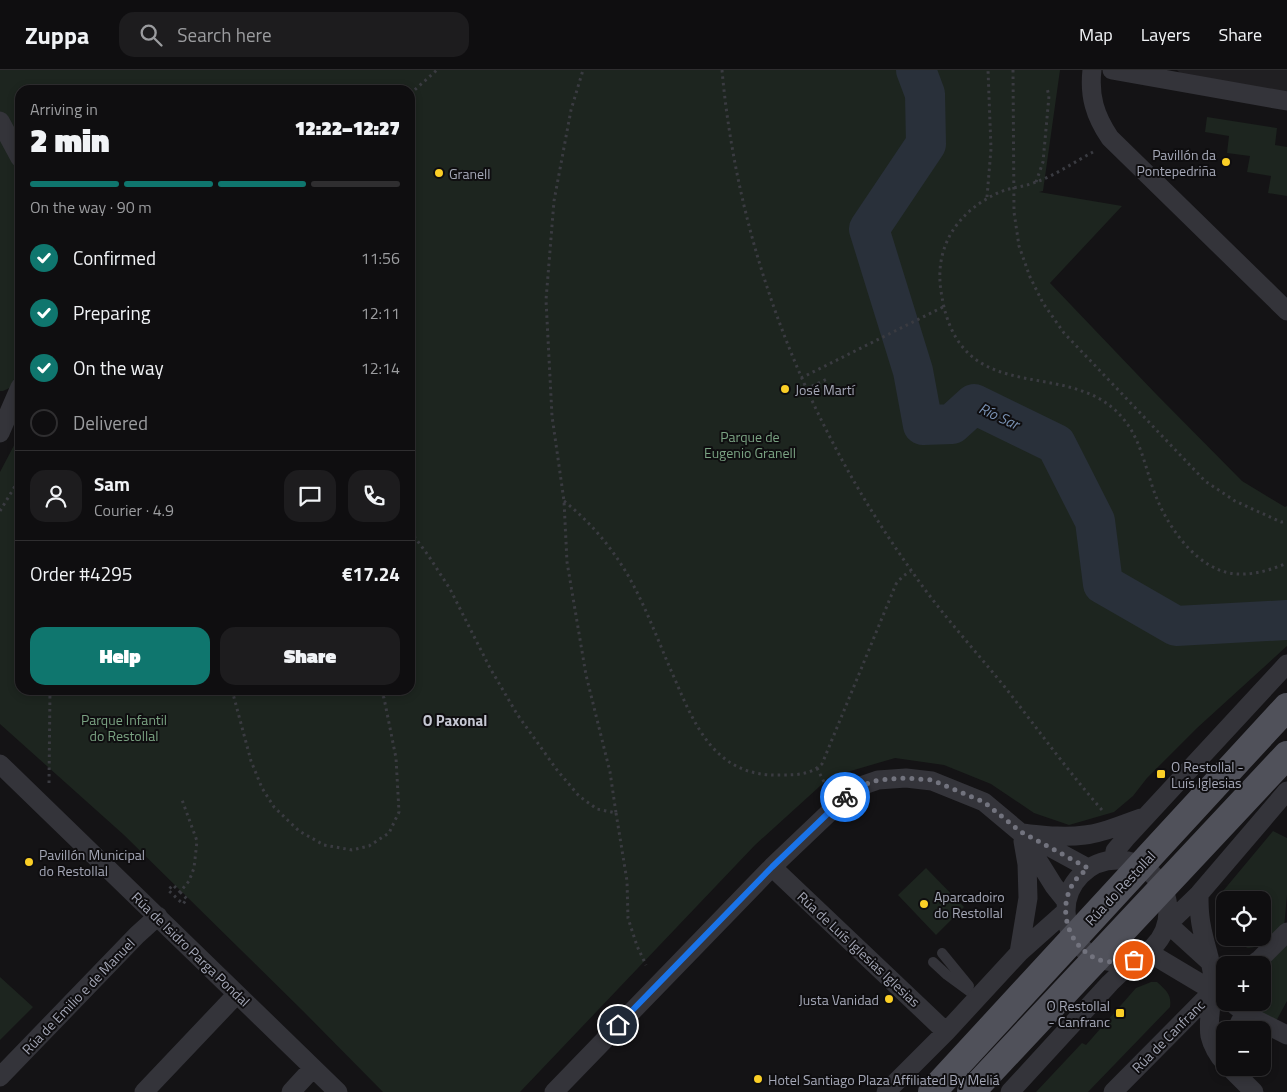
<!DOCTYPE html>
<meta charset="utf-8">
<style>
body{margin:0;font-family:"Titillium Web",sans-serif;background:#1d1c1e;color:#f1f3f6;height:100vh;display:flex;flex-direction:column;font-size:19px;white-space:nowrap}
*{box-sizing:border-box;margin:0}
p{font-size:16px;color:#9b9c9f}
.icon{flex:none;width:28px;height:28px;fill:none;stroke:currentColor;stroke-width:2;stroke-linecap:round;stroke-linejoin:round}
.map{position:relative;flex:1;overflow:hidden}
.sheet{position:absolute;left:15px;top:15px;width:400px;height:610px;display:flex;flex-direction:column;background:#0f0e10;border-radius:15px;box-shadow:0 2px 8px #0003,0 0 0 1px #2f2e30}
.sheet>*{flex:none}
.buttons{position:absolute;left:1216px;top:821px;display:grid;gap:10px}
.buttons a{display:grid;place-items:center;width:55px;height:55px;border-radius:10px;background:#0f0e10;box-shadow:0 2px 8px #0003,0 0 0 1px #2f2e30;font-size:25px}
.pin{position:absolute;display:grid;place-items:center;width:42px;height:42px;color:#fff;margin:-21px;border:2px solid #fff;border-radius:50%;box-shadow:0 1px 5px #0007}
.courier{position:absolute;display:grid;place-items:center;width:50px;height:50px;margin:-25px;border:4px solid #1a73e8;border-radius:50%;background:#fff;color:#222;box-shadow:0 1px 6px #0007}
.headline em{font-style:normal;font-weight:800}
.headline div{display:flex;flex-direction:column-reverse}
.headline{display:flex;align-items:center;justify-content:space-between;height:85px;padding:0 15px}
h1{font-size:32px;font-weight:800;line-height:38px}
.bar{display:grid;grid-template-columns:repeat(4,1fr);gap:8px 5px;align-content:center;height:60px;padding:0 15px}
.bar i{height:6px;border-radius:4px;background:#2f2e30}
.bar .on{background:#0f766e}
.bar p{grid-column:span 4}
.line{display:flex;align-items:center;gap:12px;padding:0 15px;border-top:1px solid #2f2e30}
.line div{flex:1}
.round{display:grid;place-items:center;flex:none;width:52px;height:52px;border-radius:15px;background:#1d1c1e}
ol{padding:0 15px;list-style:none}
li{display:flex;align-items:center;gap:15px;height:55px}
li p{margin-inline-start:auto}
li .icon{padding:5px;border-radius:50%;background:#0f766e;color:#fff;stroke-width:4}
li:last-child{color:#9b9c9f}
li i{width:28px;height:28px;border:2px solid #2f2e30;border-radius:50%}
.action{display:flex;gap:10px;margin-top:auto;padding:10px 15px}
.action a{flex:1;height:58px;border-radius:15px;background:#0f766e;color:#fff;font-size:20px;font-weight:800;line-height:58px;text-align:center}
.action a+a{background:#1d1c1e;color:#f1f3f6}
header{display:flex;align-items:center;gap:30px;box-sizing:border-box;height:70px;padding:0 25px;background:#0f0e10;border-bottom:1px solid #2f2e30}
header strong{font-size:24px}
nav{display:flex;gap:28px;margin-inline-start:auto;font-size:18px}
.search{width:350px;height:45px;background:#1d1c1e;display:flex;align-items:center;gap:12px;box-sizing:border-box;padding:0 18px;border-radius:15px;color:#9b9c9f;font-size:19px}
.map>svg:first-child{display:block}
.built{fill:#201f22}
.green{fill:#1d251f}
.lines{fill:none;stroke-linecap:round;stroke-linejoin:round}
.river{stroke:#29303a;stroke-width:40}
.path{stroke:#3a3b41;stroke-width:3;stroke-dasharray:2.5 4;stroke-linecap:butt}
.lane{stroke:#34343a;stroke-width:10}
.street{stroke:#34343a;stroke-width:19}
.primary-bridge{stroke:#50515a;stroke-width:28}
.done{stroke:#72737e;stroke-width:5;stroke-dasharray:0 9}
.route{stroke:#1a73e8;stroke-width:6}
.poi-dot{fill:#fbcf26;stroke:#0f0e10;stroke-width:2}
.labels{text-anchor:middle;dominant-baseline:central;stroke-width:4;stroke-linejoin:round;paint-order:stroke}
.poi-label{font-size:14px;fill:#a4a7b6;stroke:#0f0e10;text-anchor:start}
.park-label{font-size:14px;fill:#7aa282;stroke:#0f0e10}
.street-label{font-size:14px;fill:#a4a7b6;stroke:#0f0e10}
.water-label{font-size:15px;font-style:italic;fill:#7991b3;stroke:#0f0e10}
.neighbourhood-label{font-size:15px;font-weight:bold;fill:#c5c7d2;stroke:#0f0e10}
</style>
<header>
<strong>Zuppa</strong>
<div class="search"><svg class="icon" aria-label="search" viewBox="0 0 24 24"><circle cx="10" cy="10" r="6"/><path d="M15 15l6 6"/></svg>Search here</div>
<nav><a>Map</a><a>Layers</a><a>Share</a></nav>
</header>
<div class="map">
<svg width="1287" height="1022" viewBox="0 0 1287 1022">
<rect width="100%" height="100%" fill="#141315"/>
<path class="built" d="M1177,0H1287V23L1185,8Z"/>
<path class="green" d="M0,0H1060L1043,121L1039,122L1122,136L1050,213L1156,324L1242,411L1285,437L1287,436V576L1197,658L1147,708L1133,726L1114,742L1069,755L1034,743L991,714L944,695L895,688L830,707L755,775L520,1022H383L303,941L124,765L0,654V402L20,364V620H410V20H20V313L3,321H0Z
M1207,47L1277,58L1275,75L1287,77V126L1268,123L1271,106L1247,102L1250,86L1227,83L1229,66L1205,62Z
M1273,761L1287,768V825L1284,858L1272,871L1255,877L1248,878L1232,871L1228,868H1262V830H1225V864L1218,852L1217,836L1223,821Z
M926,798L964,837L936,865L898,825Z
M1287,875V931L1274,955L1239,933L1262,932V895Z
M0,907L33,937L0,970Z
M1151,912H1157C1166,920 1172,925 1170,937L1088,1022H1036L1082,973L1086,975L1136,918Z"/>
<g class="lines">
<path class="river" d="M916,0L925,24L926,74L869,159L913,301L923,355L952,354L974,334L1056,374L1095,451L1103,514L1176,556L1287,550"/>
<path class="path" d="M722,0C738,180 806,353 911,500C939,541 973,578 1004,616C1037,658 1067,700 1102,740
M1013,0L1014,142L1019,176L1030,207L1043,233L1064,263L1205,411L1235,431L1281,452L1287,451
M410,24L437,0
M1093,82C1076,91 1054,106 1036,112C1024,117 1012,117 1000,122C959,140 934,175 941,221C959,349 1076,279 1128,355C1143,377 1147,405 1157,429C1170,460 1199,501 1236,504C1254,505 1271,500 1287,493
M1036,112L1043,92L1049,26L1047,18
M987,127L991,79L988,0
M801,308L943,237
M806,319L827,309
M564,431C589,451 609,474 626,502C645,534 658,571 673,605C695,656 715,707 780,705C796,705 810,705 822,694L896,514L903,506L911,501
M0,441L20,408
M410,461L428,485L450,519L490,598L517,644L557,700L579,726L597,739L616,743L610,702L586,605L567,492L564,431L552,346L546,230L554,131L571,40L583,0
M94,620V621
M232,620L251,691L262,718L274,737L299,761L324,775L352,780L369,776L389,763L399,742L396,688L384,628L380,620
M817,698L827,718
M49,713L50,620
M616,743L627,811L628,848L637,876L646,895
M180,822L187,829L183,834L168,820L173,815L180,822L189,811L194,798L197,771L181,727"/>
<path class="lane" d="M942,883L969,916
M933,892L947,905L977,927"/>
<path class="street" d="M1092,0C1089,26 1095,46 1110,68L1287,241
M1112,0L1287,31
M0,51L20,88
M0,363L20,317
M0,694L338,1022
M1021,763C1042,765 1063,768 1085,765C1104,763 1123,754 1141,748
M1031,767L1088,798
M1066 841a51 51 0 1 1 102 0a51 51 0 1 1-102 0Z
M1114,790L1115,781L1126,768L1287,594
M772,797L946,962
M1199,824C1199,831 1199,839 1200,847C1202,868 1211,887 1213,908C1214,927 1207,947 1210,966C1212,975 1218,986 1225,993
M1168,854L1199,824L1287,721
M1168,854L1212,894
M1148,882L1220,925
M1019,883L1028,828L1027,794L1023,771
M1252,895L1260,889L1287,862
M1231,932L1249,946L1287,965
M1236,960L1240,952L1249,946
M1230,998L1254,1022
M0,1007L137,865L158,846
M144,1022L237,924
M291,1022L313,998
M554,1022L772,797L855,718L878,710L906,708L932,711L984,732L1021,763L1054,816L1066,831
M886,1022L946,962L1019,883L1065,842
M1010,1022L1110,913L1134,890
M1113,1022L1216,918"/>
<path class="primary-bridge" d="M932,1022L1287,637
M971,1022L1287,685"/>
</g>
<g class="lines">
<path class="done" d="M845,727L854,718L878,710L906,708L932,710L984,732L1021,762L1088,798C1083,803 1077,807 1074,812C1055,840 1070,882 1103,891C1114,893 1123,892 1134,890"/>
<path class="route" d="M618,955L772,797L845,727"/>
</g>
<g class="poi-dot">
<circle cx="1226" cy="92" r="5"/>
<circle cx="439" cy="103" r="5"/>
<circle cx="785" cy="319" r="5"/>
<rect x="1156" y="699" width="10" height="10" rx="2.5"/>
<circle cx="29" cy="792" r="5"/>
<circle cx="924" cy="834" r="5"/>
<circle cx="889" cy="929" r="5"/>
<rect x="1115" y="938" width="10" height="10" rx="2.5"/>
<circle cx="758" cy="1009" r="5"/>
</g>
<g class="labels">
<g class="poi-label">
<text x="1216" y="84" text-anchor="end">Pavillón da<tspan x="1216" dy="16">Pontepedriña</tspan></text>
<text x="449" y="103">Granell</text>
<text x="795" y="319">José Martí</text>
<text x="1171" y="696">O Restollal -<tspan x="1171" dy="16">Luís Iglesias</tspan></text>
<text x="39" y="784">Pavillón Municipal<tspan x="39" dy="16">do Restollal</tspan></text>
<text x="934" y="826">Aparcadoiro<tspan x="934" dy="16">do Restollal</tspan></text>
<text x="879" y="929" text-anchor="end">Justa Vanidad</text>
<text x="1110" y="935" text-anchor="end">O Restollal<tspan x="1110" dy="16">- Canfranc</tspan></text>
<text x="768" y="1009">Hotel Santiago Plaza Affiliated By Meliá</text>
</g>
<g class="park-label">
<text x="750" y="366">Parque de<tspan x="750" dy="16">Eugenio Granell</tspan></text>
<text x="124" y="649">Parque Infantil<tspan x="124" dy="16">do Restollal</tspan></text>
</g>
<g class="street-label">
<text transform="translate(1120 818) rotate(-47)">Rúa do Restollal</text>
<text transform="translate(191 879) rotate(44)">Rúa de Isidro Parga Pondal</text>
<text transform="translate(859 879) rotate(43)">Rúa de Luís Iglesias Iglesias</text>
<text transform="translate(78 926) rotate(-46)">Rúa de Emilio e de Manuel</text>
<text transform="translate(1168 966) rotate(-45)">Rúa de Canfranc</text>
</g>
<g class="water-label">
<text transform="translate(999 346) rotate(25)">Río Sar</text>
</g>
<g class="neighbourhood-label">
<text x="455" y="650">O Paxonal</text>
</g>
</g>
</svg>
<div class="buttons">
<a><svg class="icon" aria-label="locate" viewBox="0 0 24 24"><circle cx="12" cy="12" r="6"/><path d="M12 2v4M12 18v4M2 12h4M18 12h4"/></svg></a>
<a>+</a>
<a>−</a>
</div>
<div class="pin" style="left:1134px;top:890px;background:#ea580c"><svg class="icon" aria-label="bag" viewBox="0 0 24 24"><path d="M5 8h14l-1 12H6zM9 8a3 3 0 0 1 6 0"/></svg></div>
<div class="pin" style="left:618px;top:955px;background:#1f2937"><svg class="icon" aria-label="home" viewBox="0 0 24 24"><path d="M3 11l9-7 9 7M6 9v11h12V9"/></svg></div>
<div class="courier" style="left:845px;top:727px"><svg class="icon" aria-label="bike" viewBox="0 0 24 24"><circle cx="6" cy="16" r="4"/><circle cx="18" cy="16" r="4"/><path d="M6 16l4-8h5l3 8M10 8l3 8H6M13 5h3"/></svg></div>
<section class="sheet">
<div class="headline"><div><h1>2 min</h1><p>Arriving in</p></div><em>12:22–12:27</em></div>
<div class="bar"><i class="on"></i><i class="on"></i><i class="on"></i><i></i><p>On the way · 90 m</p></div>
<ol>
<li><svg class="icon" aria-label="check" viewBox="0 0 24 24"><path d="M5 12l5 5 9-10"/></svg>Confirmed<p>11:56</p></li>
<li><svg class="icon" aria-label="check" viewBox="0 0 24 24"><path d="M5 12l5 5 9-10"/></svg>Preparing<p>12:11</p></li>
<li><svg class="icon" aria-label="check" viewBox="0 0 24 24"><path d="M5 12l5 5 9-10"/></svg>On the way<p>12:14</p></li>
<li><i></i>Delivered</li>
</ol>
<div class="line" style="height:90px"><a class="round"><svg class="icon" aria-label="person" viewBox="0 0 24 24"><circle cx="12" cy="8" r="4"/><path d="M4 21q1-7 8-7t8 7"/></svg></a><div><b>Sam</b><p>Courier · 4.9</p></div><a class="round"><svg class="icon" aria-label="chat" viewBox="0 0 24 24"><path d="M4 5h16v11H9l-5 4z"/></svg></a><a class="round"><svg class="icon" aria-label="phone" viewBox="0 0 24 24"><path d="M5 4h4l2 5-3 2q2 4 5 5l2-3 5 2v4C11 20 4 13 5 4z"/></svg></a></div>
<div class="line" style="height:65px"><div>Order #4295</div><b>€17.24</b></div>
<div class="action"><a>Help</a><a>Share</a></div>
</section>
</div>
